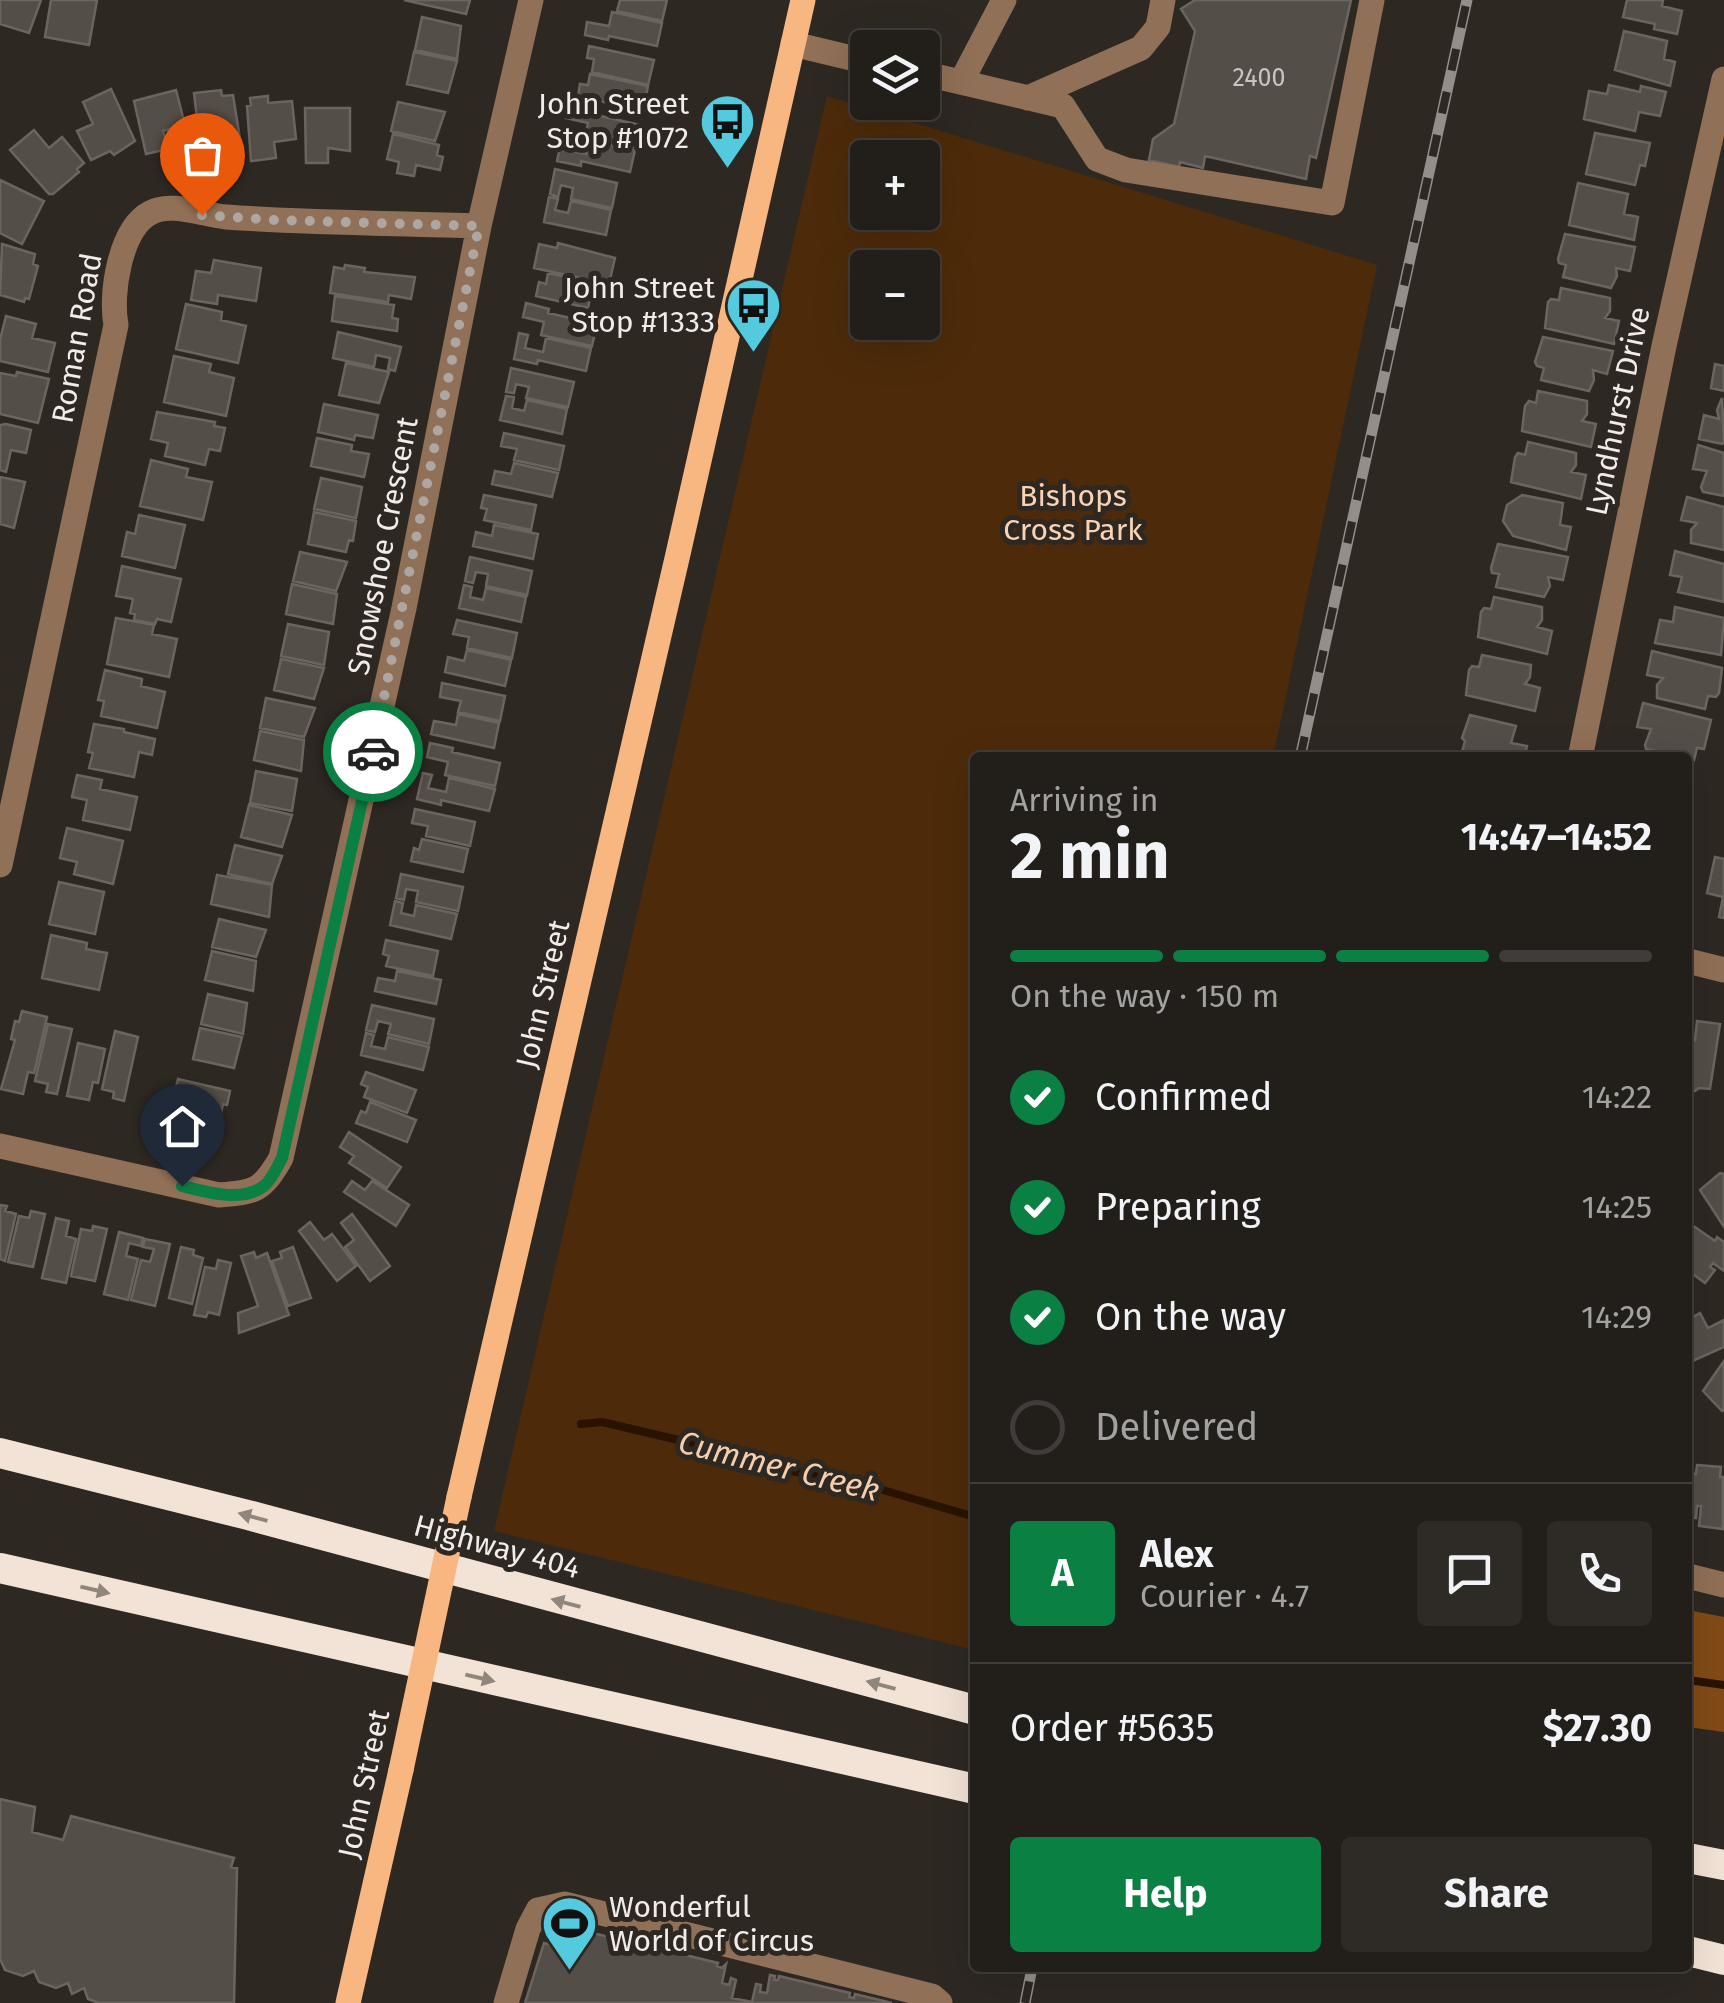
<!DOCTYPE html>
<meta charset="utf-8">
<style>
body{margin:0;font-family:"Fira Sans",sans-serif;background:#2e2b27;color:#f1f3f6;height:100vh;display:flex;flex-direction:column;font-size:38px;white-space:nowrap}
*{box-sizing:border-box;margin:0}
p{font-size:32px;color:#a2a2a2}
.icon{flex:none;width:55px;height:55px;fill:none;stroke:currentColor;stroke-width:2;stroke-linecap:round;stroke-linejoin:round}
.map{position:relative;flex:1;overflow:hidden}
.side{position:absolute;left:970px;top:752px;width:722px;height:1220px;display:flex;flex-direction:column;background:#221e1a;border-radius:10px;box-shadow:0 10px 40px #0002,0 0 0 2px #3f3c39}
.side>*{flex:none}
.controls{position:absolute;left:850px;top:30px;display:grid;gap:20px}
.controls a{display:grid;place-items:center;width:90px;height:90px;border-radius:10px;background:#221e1a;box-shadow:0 10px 40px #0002,0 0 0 2px #3f3c39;font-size:50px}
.pin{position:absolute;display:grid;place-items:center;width:85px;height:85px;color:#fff;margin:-102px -42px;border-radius:50% 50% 50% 0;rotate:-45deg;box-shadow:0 0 10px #0007}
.pin .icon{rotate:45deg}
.courier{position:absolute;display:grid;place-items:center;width:100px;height:100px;margin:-50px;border:8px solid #0b8043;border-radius:50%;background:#fff;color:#222;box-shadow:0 2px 12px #0007}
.summary em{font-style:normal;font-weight:700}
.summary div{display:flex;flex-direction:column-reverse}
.summary{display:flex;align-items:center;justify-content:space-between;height:170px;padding:0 40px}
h1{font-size:65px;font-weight:700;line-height:75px}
.bar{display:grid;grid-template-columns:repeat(4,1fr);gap:15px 10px;align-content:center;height:120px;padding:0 40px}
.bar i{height:12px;border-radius:8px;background:#3f3c39}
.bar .current{background:#0b8043}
.bar p{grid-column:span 4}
.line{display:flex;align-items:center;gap:25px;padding:0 40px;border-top:2px solid #3f3c39}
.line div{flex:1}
.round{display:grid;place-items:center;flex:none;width:105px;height:105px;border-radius:10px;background:#2e2b27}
ol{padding:0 40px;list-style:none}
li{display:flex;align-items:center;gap:30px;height:110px}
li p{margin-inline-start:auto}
li .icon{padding:10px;border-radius:50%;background:#0b8043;color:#fff;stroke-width:4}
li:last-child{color:#a2a2a2}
li i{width:55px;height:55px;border:5px solid #3f3c39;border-radius:50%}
.button{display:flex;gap:20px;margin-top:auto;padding:20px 40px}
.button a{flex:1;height:115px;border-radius:10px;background:#0b8043;color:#fff;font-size:40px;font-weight:700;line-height:115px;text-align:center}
.button a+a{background:#2e2b27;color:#f1f3f6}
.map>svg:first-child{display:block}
.green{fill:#4d2b0a;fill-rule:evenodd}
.forest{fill:#814b16}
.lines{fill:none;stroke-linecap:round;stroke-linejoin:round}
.stream{stroke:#291300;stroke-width:8}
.building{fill:#544e48;stroke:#6c645f;stroke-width:2.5}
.minor{stroke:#907056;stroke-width:25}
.major{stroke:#f8b780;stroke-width:25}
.highway{stroke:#f3e3d6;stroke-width:30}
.rail-casing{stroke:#938e8a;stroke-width:11}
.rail{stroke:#2e2823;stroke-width:8;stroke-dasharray:22;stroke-linecap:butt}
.major-bridge{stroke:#f8b780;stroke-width:25}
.oneway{fill:#90867c}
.done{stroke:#ada7a4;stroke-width:10;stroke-dasharray:0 18}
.route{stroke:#0b8043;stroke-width:12}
.labels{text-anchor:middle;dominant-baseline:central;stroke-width:10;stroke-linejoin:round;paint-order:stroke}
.number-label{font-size:25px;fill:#cac4c1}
.poi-label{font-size:30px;fill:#f1ece9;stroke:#2e2823;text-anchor:end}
.street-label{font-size:30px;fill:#f1ece9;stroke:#2e2823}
.park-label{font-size:30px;fill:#fad3b4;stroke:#2e2823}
.water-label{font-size:32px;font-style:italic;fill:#f5ceaf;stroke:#2e2823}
</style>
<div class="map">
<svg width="1724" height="2003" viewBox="0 0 1724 2003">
<rect width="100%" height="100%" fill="#2e2823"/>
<path class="green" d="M827,96L1377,265L1273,757L975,758V1650L494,1531ZM868,158H922V212H868ZM868,268H922V322H868Z"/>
<path class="forest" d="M1688,1610L1724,1617V1732L1688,1727Z"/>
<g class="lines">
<path class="stream" d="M581,1424L602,1422L687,1442L767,1466L883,1490L975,1517
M1688,1680L1724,1685"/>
</g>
<path class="building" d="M0,0H41L29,33L0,24Z
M51,0H97L89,45L45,37Z
M404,0H470L466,14Z
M620,0H667L662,21L617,11Z
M1195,0H1351L1316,158L1310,156L1306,179L1205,156L1203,168L1180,162L1179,167L1149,160L1153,139L1174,124L1195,31L1181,9Z
M1627,0H1663L1662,6L1682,11L1677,34L1654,29L1655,24L1623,17Z
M612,12L662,23L657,46L609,36L608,40L585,35L587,22L609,26Z
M422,17L461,26L457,59L415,50Z
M1624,31L1667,41L1664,59L1675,62L1670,86L1615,70Z
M589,46L654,60L648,85L592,72L594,59L587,58Z
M414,52L457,61L448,93L407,84Z
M590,74L648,86L643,111L578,96L580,84L588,85Z
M1609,85L1640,92L1641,86L1666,92L1660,116L1639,112L1635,131L1584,119L1589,91L1607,94Z
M111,89L135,141L114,155L110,151L91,160L77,131L93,124L83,102Z
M176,90L185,125L163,131L168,149L146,154L134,101Z
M221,90L222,96L233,95L240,139L219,141L221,154L198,157L193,129L198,128L194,93Z
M268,96V103L292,101L296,139L274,142L276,158L251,161L247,106L251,105L250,98Z
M398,102L445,112L435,141L391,131Z
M569,104L593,110L592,114L640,125L635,147L585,136L588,123L566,118Z
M305,108H350V151L328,148V163H306Z
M34,130L49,148L62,137L84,163L77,169L79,172L53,194H49L10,150Z
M1595,133L1650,143L1645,166L1640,165L1635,185L1586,174Z
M393,134L439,145L437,155L443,157L440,170L416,165L414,176L397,173L399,162L387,159Z
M563,134L571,136L568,150L586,154L589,140L635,150L630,172L581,161V166L557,161Z
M555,169L617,183L612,208L571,199L573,188L561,185L558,197L550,194Z
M0,180L44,201L22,244L0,233Z
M1578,183L1628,194L1624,214L1638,217L1634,240L1569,225Z
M549,197L558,199L555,210L568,213L571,201L611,210L606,235L544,222Z
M1565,234L1635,247L1630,271L1616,268L1617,276L1611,288L1563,277L1566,265L1559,263L1558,259Z
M558,243L615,258L609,284L534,268L539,244L557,248Z
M2,244L35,254L33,264L38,266L29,299L25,298L24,302L0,295Z
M214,260L261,268L256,301L218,295L217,304L191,300L196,271L211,273Z
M345,265L365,268L364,272L415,277L411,299L389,295L388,302L330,293L334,267L344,269Z
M548,273L593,283L588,308L536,296L539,282L546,284Z
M1561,288L1610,298V311L1605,318L1619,321L1614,344L1545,328L1548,302L1551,299L1559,300Z
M335,296L394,305L392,318L398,319L397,331L332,321Z
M526,303L549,309L548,313L597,324L592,346L541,335L544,322L523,317Z
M186,304L222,312L221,320L246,326L238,363L176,349Z
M6,316L36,324L32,338L55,343L48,372L0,361V340Z
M338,332L401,347L395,371L388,369L390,358L376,355L374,367L333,358Z
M519,333L528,335L525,348L543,352L546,338L591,348L586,371L538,360L537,364L514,359Z
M1543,337L1613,351L1607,374L1593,370L1594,380L1589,391L1541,380L1544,368L1537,366L1535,362Z
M174,356L211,364L209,372L234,378L226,416L164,402Z
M346,363L389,372L379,403L339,395Z
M1715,364L1724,366V391L1711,388Z
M511,368L574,382L568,407L526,398L529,387L516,384L514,393L506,392Z
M17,372L49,379L38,423L0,414V373L16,376Z
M1538,391L1587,401V414L1582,421L1596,424L1591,447L1522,431L1525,406L1529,401L1536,403Z
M506,396L514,397L512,408L524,411L527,400L567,409L562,434L500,420Z
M1722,398L1724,442L1722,444L1699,439L1704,415L1719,419L1717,410Z
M324,404L378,415L373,438L355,435L354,440L318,432Z
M157,412L215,422L214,426L225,428L220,451L209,449L205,465L165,456L168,443L151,439Z
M6,424L31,430L26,453L11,450L6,472L0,470V425Z
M504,433L564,446L559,470L514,460L517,449L501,446Z
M317,438L352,445L351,451L369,454L364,477L311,466Z
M1528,442L1576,453V465L1571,472L1586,475L1581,499L1511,482L1515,457L1518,453L1525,455Z
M1698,445L1724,453V496L1703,492L1701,487L1707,471L1693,469Z
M151,460L188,469L186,477L212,482L203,520L140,506Z
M514,463L558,473L552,497L492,484L495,471L511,474Z
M0,477L25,482L14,528L0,524Z
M321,478L362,487L356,518L314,509Z
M484,495L536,505L531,530L484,520L487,509L481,508Z
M1522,495L1563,503L1560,525L1571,527L1566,550L1513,536L1503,521L1507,505Z
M1687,497L1724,507V550L1691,543V530L1697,523L1681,520Z
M314,512L356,521L353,541L349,540L346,552L308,544Z
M139,515L185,525L175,568L122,556L127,532L135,534Z
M494,525L538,534L533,559L473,546L476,532L492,536Z
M1498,544L1568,557L1563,580L1548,577L1550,586L1544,597L1496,587L1499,574L1492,573L1491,568Z
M1675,551L1724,564V602L1678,592L1682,577L1670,575Z
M300,552L347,562L336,591L293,581Z
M470,557L532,571L527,595L486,586L488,574L476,572L473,583L465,581Z
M122,566L181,579L171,622L157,619L155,624L134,620L135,614L130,613L133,599L116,596Z
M292,584L337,594L333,624L286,614Z
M464,585L472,587L470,597L483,600L486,588L526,597L521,622L459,608Z
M1494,597L1542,607V620L1537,627L1552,631L1547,654L1478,637L1481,612L1484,608L1491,609Z
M1675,607L1724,618L1721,655L1655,643L1660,620L1673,622Z
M116,618L154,625L152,634L177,639L169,677L107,664Z
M457,620L517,633L512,658L467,648L469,637L453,634Z
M288,624L329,632L324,665L281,656Z
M467,650L511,660L505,686L445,672L448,657L464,661Z
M1652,651L1722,668L1719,693L1716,697L1708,696L1705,709L1657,698V685L1663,678L1647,675Z
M1482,655L1531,665L1530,677L1525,684L1540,688L1535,711L1466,695L1469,670L1472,666L1479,667Z
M281,659L324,668L314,699L274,690Z
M105,670L142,679L141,686L165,692L157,728L101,716L104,701L98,700Z
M442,683L505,696L500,721L458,712L461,701L440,697Z
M266,698L315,708L304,737L260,728Z
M1643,703L1711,720L1704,749L1697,748L1694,760L1646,749L1645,745L1651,729L1637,727Z
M458,714L499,723L494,748L431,734L434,721L456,725Z
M1470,715L1516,726L1511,743L1527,746L1524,758H1487L1462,752L1465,741L1462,738Z
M94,724L124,729V732L155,739L152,755L139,752L134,777L89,768L93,753L88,752Z
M260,731L304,740L301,771L254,760Z
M430,743L453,748L452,752L500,763L495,786L445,775L448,762L427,757Z
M256,771L297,779L292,811L250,803Z
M423,773L432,775L428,788L446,792L449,778L495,789L489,811L441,800V805L417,799Z
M77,775L102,780L100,789L137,797L130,830L83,820L87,800L72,797Z
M249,805L292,815L282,847L241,837Z
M415,809L475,822L470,846L426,836L428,826L412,823Z
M67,828L123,841L113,884L74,874L77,862L60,858Z
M422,839L468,849L463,872L411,861L414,848L419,850Z
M235,845L282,856L272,884L228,874Z
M1715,857L1724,859V918L1719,917L1723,897L1707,893Z
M401,874L463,887L458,911L416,902L418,891L406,889L404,900L396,898Z
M217,875L272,885L269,917L211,904Z
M59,882L104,892L95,934L49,924Z
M395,901L403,903L401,913L414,916L416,905L457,914L451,939L390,925Z
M219,919L266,930L256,957L212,947Z
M51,935L87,943L86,949L107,953L99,990L42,978Z
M386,940L438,951L433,976L386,966L389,956L383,954Z
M212,951L256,961L253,991L205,980Z
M397,971L441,980L436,1004L375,991L378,978L395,981Z
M208,994L247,1003L243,1034L201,1024Z
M372,1005L434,1019L429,1044L388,1034L391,1024L378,1021L375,1032L366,1030Z
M22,1011L47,1017L34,1073L28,1072L23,1094L1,1089L15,1040L11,1039L15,1021L19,1022Z
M1697,1021L1720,1024L1710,1089L1699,1088L1695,1091L1688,1090V1035L1695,1040Z
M48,1024L72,1029L57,1094L46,1092L48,1084L35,1081Z
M200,1028L242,1037L234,1068L193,1059Z
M115,1031L138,1037L124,1101L113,1098L114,1092L102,1089Z
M366,1033L374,1035L371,1046L385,1049L388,1037L429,1047L423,1070L361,1055Z
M78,1043L105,1049L98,1083L93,1082L89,1100L67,1096Z
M366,1072L416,1090L407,1113L364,1097L368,1087L361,1084Z
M178,1079L230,1091L227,1105L223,1104L221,1114L172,1103Z
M370,1102L416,1120L407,1142L356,1123L361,1111L366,1113Z
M172,1107L218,1116L216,1128L221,1129L219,1142L167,1132Z
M349,1132L401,1167L387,1188L349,1163L354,1156L340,1147Z
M1720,1173L1724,1174V1227L1700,1190Z
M352,1181L365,1190L372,1181L409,1205L396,1226L344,1192Z
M0,1205L7,1206L5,1211L16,1214L5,1261L0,1259Z
M31,1211L45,1214L33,1267L8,1262L19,1216L29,1218Z
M352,1214L390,1266L370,1281L345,1247L354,1240L341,1223Z
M56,1218L69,1221L66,1236L76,1239L66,1283L42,1278Z
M310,1222L324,1240L332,1234L356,1266L337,1281L299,1231Z
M1692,1225L1715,1241L1717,1237L1724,1242V1271L1713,1263L1710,1267L1715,1270L1705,1283L1690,1272L1688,1274V1227Z
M93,1226L107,1229L95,1281L71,1276L81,1229L92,1231Z
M119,1232L143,1238L141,1246L129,1243L126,1256L138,1259L128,1300L104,1294Z
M145,1239L170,1244L155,1306L131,1300L141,1260L150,1262L154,1249L143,1247Z
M181,1247L194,1250L193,1255L203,1258L192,1304L169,1298Z
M293,1247L311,1298L288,1306L272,1261L282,1258L280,1252Z
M254,1252L256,1258L267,1253L289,1315L239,1333L238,1313L258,1306L241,1256Z
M218,1260L231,1263L219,1315L208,1312L206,1317L194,1315L205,1267L216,1269Z
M1700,1313L1708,1328L1724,1320V1347L1688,1363V1320Z
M1724,1361V1410L1722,1411L1703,1391Z
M1697,1465L1721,1467L1720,1477H1723V1529L1699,1526L1701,1506H1697L1696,1518L1688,1517V1473L1696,1474Z
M0,1799L35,1807L32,1832L63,1840L71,1816L234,1858L231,1867L237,1868L234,2003H99L88,1999L84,1988L72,1994L68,1983L56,1988L39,1982L34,1971L23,1976L5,1970L0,1959Z
M564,1926L642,1945V1949L646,1950L648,1946L718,1963L717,1966L722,1968L726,1964L722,1983L729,1985L731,1978L736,1980L732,1998L752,2002L756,1984L761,1985L760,1992L767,1993L770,1975L775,1976L774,1980H778L779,1976L850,1993L849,1997L854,1998L855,1994L892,2003H525L544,1943L563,1948L565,1942L559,1940Z"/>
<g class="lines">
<path class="minor" d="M793,44L868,62
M922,73L1063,106L1097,159L1126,170L1332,203L1372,0
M961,82L1004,0
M1028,98L1141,48L1158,27L1163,0
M1580,758L1664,346L1724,79
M0,865L116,325C110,294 120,229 150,213C170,201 204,215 226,217C310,223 395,223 479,226
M1688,961L1724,970
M0,1146L219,1195C256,1192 262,1191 281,1158L404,608L479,226L531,0
M1688,1576L1724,1585
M506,2003L528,1929L538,1910L565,1904L932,1996L940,2003"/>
<path class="major" d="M459,1497L678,554L803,0
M348,2003L401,1770"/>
<path class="highway" d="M0,1453L248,1515L975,1710
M0,1568L975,1789
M1688,1858L1724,1865
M1688,1951L1724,1960"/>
<defs>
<path id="rail" d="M1300,758L1467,0
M1025,2003L1032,1968"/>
</defs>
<use href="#rail" class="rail-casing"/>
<use href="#rail" class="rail"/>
<path class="major-bridge" d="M401,1770L459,1497"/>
</g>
<defs><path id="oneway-solid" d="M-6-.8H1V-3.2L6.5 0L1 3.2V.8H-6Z" transform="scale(2.5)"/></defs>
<g class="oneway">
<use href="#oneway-solid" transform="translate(253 1517) rotate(-165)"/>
<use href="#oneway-solid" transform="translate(95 1590) rotate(13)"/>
<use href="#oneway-solid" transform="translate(566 1603) rotate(-165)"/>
<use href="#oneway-solid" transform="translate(480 1678) rotate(13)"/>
<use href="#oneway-solid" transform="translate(881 1685) rotate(-165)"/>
</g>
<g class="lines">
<path class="done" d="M202,215L273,220L479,226L373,752"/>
<path class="route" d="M182,1186C206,1192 242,1203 264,1186C271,1181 277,1167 282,1158L373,752"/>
</g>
<defs>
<symbol id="bus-pin" viewBox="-11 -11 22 30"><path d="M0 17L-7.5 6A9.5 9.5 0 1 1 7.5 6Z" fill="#54cade" stroke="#2e2823"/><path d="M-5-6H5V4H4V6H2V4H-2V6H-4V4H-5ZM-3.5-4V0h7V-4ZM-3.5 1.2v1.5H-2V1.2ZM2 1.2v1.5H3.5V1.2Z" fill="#111"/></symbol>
<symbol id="stadium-pin" viewBox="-11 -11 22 30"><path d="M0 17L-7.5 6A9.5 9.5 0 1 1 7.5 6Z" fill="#54cade" stroke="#2e2823"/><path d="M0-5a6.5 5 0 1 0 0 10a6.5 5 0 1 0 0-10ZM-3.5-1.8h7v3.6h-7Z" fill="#111"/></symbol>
</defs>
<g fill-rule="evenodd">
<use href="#bus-pin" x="696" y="90" width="63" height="86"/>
<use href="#bus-pin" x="722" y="274" width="63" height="86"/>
<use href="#stadium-pin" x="538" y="1892" width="63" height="86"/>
</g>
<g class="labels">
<g class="number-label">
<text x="1259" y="78">2400</text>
</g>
<g class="poi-label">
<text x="689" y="104">John Street<tspan x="689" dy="34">Stop #1072</tspan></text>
<text x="715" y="288">John Street<tspan x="715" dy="34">Stop #1333</tspan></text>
<text x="609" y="1907" text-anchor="start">Wonderful<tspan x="609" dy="34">World of Circus</tspan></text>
</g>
<g class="street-label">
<text transform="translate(77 338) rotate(-80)">Roman Road</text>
<text transform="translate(1618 411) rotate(-78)">Lyndhurst Drive</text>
<text transform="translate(383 546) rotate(-79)">Snowshoe Crescent</text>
<text transform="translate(543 994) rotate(-77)">John Street</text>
<text transform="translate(497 1547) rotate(15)">Highway 404</text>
<text transform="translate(364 1784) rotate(-78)">John Street</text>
</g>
<g class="park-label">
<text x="1073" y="496">Bishops<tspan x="1073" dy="34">Cross Park</tspan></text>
</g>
<g class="water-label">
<text transform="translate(779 1466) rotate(14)">Cummer Creek</text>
</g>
</g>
</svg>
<div class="controls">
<a><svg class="icon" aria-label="layers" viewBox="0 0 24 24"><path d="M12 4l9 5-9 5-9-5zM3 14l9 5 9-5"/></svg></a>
<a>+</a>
<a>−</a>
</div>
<div class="pin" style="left:202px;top:215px;background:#ea580c"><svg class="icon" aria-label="bag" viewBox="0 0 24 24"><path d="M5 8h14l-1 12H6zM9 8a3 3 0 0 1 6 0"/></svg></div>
<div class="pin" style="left:182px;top:1186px;background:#1f2937"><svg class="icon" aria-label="home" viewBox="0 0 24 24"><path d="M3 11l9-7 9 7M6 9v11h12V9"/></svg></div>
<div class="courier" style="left:373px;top:752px"><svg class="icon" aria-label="car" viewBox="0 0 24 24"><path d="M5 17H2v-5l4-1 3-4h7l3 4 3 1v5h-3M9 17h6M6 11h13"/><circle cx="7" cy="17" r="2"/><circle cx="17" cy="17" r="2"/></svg></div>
<section class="side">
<div class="summary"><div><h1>2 min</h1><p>Arriving in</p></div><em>14:47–14:52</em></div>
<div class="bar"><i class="current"></i><i class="current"></i><i class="current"></i><i></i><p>On the way · 150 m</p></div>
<ol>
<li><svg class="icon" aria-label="check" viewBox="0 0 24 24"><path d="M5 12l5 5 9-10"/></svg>Confirmed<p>14:22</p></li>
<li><svg class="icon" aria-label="check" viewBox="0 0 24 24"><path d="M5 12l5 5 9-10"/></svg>Preparing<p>14:25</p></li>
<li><svg class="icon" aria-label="check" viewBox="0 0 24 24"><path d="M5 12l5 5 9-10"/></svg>On the way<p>14:29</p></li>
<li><i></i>Delivered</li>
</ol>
<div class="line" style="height:180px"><b class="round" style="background:#0b8043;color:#fff">A</b><div><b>Alex</b><p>Courier · 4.7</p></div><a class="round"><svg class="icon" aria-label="chat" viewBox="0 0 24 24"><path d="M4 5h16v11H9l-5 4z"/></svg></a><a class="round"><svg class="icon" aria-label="phone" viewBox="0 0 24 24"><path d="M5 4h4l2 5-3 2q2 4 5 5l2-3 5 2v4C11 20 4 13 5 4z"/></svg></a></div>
<div class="line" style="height:130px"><div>Order #5635</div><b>$27.30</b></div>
<div class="button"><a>Help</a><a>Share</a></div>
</section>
</div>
